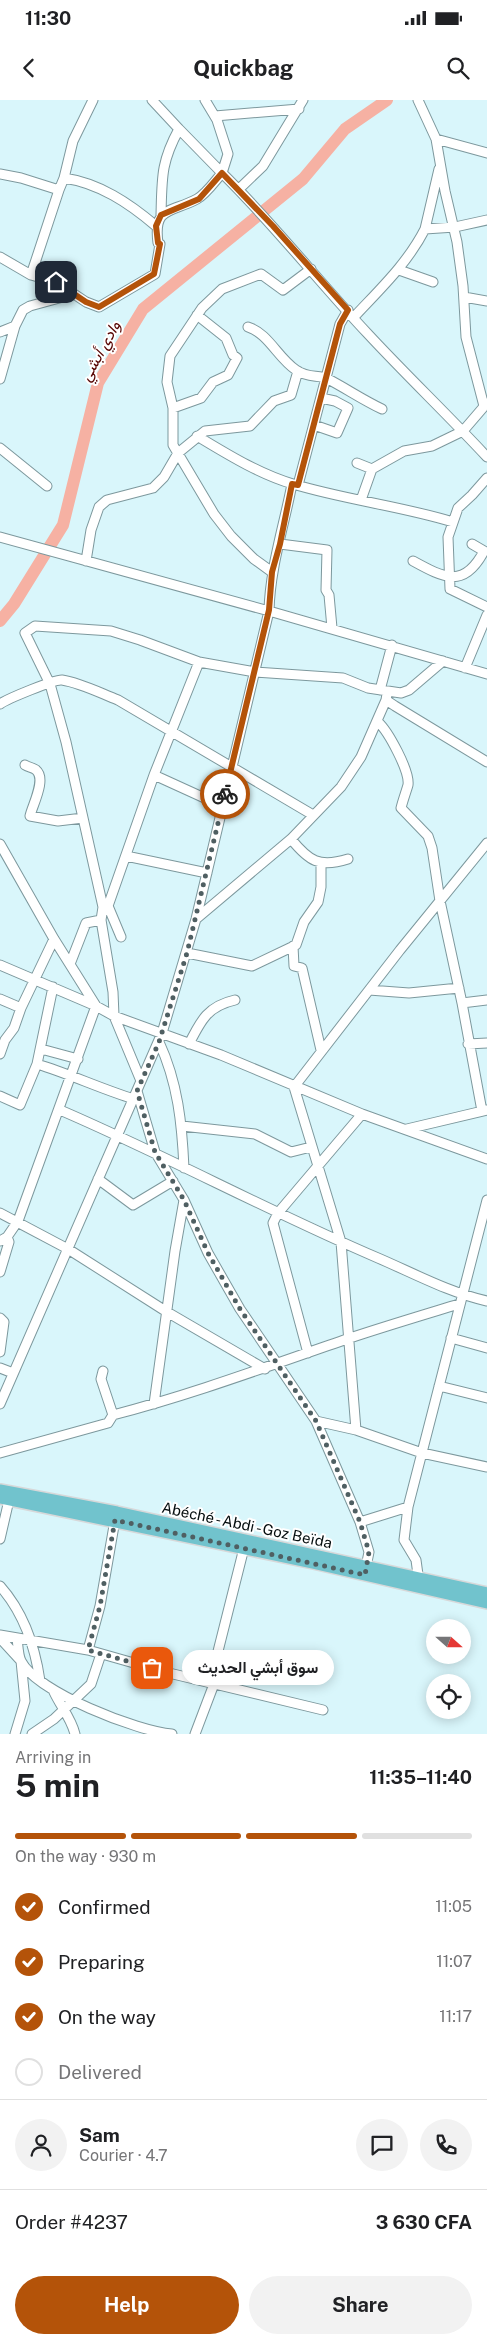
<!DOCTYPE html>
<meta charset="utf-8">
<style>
body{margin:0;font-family:"Public Sans",Vazirmatn,sans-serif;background:#f2f2f2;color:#202124;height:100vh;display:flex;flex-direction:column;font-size:19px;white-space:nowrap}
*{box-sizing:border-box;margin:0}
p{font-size:16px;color:#757577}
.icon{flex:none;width:28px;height:28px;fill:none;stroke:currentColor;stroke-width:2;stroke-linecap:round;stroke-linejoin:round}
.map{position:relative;height:1634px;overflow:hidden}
.sheet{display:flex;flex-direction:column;background:#fff;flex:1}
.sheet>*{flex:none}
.needle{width:32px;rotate:111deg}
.controls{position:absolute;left:426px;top:1519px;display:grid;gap:10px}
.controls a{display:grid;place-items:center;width:45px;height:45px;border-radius:50%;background:#fff;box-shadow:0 2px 12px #0003;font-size:25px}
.pin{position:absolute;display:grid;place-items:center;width:42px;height:42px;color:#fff;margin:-21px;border-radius:10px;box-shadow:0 2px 8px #0006}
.courier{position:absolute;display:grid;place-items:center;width:50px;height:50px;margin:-25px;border:4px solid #b45309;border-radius:50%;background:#fff;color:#222;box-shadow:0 1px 6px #0007}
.bubble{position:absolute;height:35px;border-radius:18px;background:#fff;box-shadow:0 2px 12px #0003;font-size:16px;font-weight:700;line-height:35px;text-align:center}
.overview em{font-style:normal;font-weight:700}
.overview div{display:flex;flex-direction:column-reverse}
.overview{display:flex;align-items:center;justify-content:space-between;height:85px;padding:0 15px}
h1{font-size:32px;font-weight:700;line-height:38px}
.bar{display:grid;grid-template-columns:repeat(4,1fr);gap:8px 5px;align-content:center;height:60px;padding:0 15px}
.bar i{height:6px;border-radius:4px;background:#e0e0e0}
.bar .on{background:#b45309}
.bar p{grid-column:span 4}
.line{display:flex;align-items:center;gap:12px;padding:0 15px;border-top:1px solid #e0e0e0}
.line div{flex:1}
.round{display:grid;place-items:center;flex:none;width:52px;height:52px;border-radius:26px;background:#f2f2f2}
ol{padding:0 15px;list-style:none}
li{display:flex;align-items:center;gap:15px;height:55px}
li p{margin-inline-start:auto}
li .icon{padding:5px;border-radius:50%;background:#b45309;color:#fff;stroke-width:4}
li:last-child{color:#757577}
li i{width:28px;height:28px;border:2px solid #e0e0e0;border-radius:50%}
.action{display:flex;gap:10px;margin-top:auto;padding:10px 15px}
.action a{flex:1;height:58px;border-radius:30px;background:#b45309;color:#fff;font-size:20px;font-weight:700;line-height:58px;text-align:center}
.action a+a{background:#f2f2f2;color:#202124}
.status{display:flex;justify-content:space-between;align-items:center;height:35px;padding:0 25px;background:#fff;direction:ltr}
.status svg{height:14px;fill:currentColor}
header{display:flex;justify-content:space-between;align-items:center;height:65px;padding:0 15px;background:#fff;font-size:22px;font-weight:700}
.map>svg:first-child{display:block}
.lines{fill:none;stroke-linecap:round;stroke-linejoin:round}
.river{stroke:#f6b1a3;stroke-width:12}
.minor-casing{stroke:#7d989d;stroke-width:11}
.major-casing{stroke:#d7d8d9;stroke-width:14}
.minor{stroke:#fff;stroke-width:9}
.major{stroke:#71c3cd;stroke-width:11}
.done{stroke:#4f5f62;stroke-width:5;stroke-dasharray:0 9}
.route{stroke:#b45309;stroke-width:6}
.labels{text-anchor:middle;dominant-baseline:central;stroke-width:4;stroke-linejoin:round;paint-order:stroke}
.street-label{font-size:15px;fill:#050e0f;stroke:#fff}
.water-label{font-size:16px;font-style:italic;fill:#550300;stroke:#fff}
</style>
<div class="status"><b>11:30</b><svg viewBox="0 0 49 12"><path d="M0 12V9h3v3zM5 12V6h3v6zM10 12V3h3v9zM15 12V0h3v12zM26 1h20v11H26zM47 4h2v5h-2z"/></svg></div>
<header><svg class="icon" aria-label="back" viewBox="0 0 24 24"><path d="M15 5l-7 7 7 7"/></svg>Quickbag<svg class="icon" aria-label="search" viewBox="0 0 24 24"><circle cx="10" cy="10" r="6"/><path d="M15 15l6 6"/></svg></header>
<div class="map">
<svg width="487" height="1634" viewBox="0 0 487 1634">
<rect width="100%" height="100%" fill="#d9f6fb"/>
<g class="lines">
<path class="river" d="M0,521L14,504L63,425L98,283L143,209L303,79L345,29L387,0"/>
<defs>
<path id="minor" d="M152,0L179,29
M205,0L217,20L228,54L222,73
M418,0L436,39
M215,16L299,9
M0,74L21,78L59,90L31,175
M64,78L73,41L93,0
M239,89L263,66L303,0
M59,90L64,78C99,83 129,103 156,126
M161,115C162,77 161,62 179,29L222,73
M425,129L439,69
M0,157L31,175L56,182L74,194
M399,170L433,182
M464,197L487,201
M354,217C380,189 407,164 425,129L455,127L487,120
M248,227C268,233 278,258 296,270C309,279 318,274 328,279C347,289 363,300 382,309
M0,232L15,226L23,210L30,206L74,194L86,202L99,207L155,174L160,144L158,143C153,106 171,113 197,99C206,94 215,81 222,73C274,124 318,181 368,234C407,276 448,315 487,357
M0,279L15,226
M484,306L466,237L463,186L457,142L445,91L436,39L487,53
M173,308L201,298L213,282L228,275L237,258L233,255L226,238L197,215
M314,325L337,333L348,308L335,301L321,298
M197,336C227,354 259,374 293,384C346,400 401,406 453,422
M0,348L47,386
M357,363L372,369
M487,378L472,395L458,408L448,437L450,489L487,507
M298,385L340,224L348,210
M361,400L372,369L404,351L432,346L463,331L487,303
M0,437L269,511C270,468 284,426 292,384
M280,444L327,450L326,490L329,495L332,528
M86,461L91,430L99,407L107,400L153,388L164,377L178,353L205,331L250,326L274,301L291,295L298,271
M413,461C444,478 464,489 484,451L472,444
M272,472L254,459L231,436L214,414L173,345V308L167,282L170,256L202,208L222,189L261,174L283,190L311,169
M465,568L487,515
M380,590L392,545
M387,594L386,600L395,606L487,662
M0,604C7,599 55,579 62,580C81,583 100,593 118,600L313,715
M378,622C388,631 410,671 408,685C406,692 403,700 401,708L428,736L432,748L440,801L462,903L482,1011
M25,665C28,667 34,668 36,670C47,679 32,706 30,716L58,721L83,718
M154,675L222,706
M291,739C309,761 319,768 348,759
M0,744L54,839L96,906L18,1121L7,1137L0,1141
M126,756L207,773
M108,806L121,837
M103,807L108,806L154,675L199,562
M196,819L291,739L341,687L361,657L386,600
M293,846L294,866L302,868L321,950
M187,853L252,866L296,845L304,822L318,802L321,787V763
M70,864L86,823L101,820
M0,865L96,906L114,916L221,955L362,1014L487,1059
M369,890L409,893L459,888
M0,899L21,908
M462,903L487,900
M159,942C178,983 182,1024 184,1068
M189,944C201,920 208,906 235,900
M468,944L487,943
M41,949L78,959
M0,954L5,940L14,928L21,908L54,839
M37,964C70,974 101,989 134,999
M141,981L114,916L113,892L101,820L103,807L66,642L50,584L25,533L35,526L111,531L140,540L199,562L255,572L343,578L368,588L401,593L409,590L443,561
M137,991L155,1052L184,1100L208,1153L240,1209L316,1321L360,1422L369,1452L365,1472
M0,996L20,1005L37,964L53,887
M60,1010C167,1056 270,1112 378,1158C413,1173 450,1193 487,1201
M182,1026L255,1034L291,1052L311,1047
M407,1029L487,1010
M98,1079L133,1105L173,1081
M0,1113L68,1149L167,1212L265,1269
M0,1172L9,1142L7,1137
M0,1218L4,1222L0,1252
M451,1238L487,1248
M308,1253L273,1123L278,1113L317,1067L362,1014
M0,1268L13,1273
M103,1271L101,1279L113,1315
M439,1286L487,1298
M0,1304L162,933L196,819L269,511L487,574
M154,1304L175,1151L184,1100
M316,1321L356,1330L422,1353L487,1367
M356,1330L341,1142L294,987L400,850L487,743
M0,1353L108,1323L113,1315C194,1294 271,1265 350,1238C386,1226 423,1215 459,1204
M360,1422L408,1407
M0,1439L9,1400
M419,1482L416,1460L404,1440L408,1407L487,1100
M0,1486C24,1513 35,1546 40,1581
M0,1535L88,1550L169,1573L323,1610
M0,1538L21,1561L25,1601L15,1634
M17,1538C18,1545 18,1555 21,1561C36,1592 139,1632 172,1634
M88,1550L100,1506L115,1420
M210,1583L244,1448
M54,1592C61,1607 71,1618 75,1634
M32,1634L54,1619L91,1584L101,1554
M195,1634L214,1584"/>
<path id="major" d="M0,1390L117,1412L487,1493
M0,1398L313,1463L487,1503"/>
</defs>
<use href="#minor" class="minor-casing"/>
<use href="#major" class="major-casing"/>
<use href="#minor" class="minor"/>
<use href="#major" class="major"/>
</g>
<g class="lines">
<path class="done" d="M152,1568L88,1550L100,1506L115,1420L365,1475L369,1452L360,1422L316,1321L240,1209L208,1153L184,1100L155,1052L137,991L159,942L187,853L225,694"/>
<path class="route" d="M56,182L86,202L99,207L154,174L160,144L158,143L156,126L161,115L199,99L222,73L273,126L348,210L340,224L298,385L292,384L280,444L272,472L269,510L225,694"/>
</g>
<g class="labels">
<g class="street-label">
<text transform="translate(247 1425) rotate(12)">Abéché - Abdi - Goz Beïda</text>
</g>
<g class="water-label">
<text transform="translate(100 251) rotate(-61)">وادي أبشي</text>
</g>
</g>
</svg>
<div class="controls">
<a><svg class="needle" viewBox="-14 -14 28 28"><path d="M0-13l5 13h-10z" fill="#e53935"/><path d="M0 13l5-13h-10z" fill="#757577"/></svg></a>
<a><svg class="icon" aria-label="locate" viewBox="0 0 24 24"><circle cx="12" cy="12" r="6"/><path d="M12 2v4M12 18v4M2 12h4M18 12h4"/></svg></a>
</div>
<div class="pin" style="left:152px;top:1568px;background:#ea580c"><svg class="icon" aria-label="bag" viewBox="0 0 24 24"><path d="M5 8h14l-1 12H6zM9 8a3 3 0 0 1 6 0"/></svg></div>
<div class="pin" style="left:56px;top:182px;background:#1f2937"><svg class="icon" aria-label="home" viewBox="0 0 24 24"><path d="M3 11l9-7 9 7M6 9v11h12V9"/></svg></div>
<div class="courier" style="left:225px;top:694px"><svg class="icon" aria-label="bike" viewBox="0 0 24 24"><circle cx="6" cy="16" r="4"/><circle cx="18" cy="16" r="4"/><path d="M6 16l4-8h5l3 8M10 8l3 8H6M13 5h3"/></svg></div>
<div class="bubble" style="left:182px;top:1550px;width:152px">سوق أبشي الحديث</div>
</div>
<section class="sheet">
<div class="overview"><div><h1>5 min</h1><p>Arriving in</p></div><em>11:35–11:40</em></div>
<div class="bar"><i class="on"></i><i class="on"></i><i class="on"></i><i></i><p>On the way · 930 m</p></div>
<ol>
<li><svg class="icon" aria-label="check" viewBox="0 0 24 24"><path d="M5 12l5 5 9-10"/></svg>Confirmed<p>11:05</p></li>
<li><svg class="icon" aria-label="check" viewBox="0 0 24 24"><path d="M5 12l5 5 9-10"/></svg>Preparing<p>11:07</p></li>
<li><svg class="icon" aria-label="check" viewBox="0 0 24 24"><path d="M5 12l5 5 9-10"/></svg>On the way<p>11:17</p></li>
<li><i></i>Delivered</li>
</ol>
<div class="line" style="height:90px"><a class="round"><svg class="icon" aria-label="person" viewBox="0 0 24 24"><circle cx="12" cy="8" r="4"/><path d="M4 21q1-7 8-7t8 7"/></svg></a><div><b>Sam</b><p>Courier · 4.7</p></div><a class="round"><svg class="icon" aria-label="chat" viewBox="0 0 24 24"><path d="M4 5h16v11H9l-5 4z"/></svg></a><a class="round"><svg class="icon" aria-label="phone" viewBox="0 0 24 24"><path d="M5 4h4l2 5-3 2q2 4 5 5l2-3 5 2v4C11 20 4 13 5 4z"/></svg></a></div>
<div class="line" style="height:65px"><div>Order #4237</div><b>3 630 CFA</b></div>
<div class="action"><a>Help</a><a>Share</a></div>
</section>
